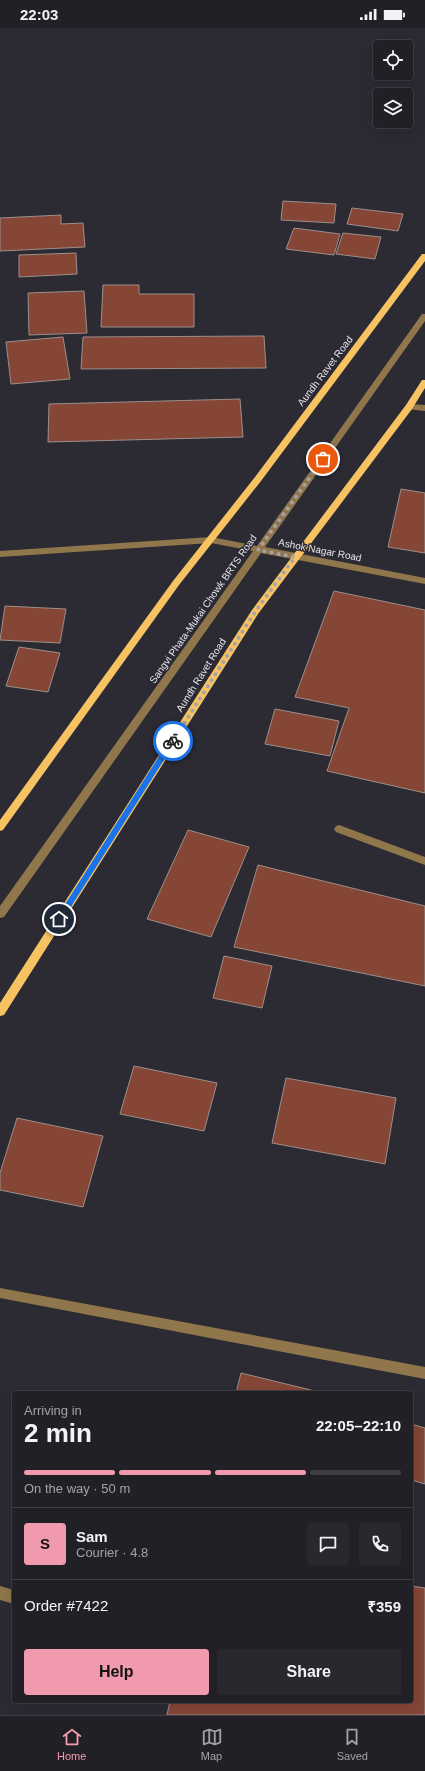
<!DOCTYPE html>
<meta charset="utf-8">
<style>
body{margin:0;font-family:Arial,sans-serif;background:#29282e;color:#f1f3f6;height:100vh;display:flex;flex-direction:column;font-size:15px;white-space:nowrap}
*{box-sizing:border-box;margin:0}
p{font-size:13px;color:#a2a3a7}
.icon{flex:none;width:22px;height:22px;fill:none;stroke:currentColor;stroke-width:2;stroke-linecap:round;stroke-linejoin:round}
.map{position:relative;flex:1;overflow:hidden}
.sheet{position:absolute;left:12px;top:1363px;width:401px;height:312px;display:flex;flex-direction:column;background:#212026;border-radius:4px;box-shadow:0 4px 16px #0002,0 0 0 1px #3e3e43}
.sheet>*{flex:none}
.fabs{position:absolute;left:373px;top:12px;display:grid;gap:8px}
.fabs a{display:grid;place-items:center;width:40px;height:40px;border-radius:4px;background:#212026;box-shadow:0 4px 16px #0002,0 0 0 1px #3e3e43;font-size:20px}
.pin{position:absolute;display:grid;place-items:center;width:34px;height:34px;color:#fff;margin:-17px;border:2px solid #fff;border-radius:50%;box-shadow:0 1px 4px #0007}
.courier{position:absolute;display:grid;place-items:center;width:40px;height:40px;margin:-20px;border:3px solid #1a73e8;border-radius:50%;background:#fff;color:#222;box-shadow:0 1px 5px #0007}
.headline em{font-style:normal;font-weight:600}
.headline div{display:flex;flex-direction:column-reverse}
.headline{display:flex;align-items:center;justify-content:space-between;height:68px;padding:0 12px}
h1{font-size:26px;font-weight:600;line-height:30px}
.bar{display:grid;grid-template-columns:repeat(4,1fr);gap:6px 4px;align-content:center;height:48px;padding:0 12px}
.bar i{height:5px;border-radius:3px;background:#3e3e43}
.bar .active{background:#f29aad}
.bar p{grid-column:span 4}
.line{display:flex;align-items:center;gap:10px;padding:0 12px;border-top:1px solid #3e3e43}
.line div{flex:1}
.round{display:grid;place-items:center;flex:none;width:42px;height:42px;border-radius:4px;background:#29282e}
.action{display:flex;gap:8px;margin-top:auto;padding:8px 12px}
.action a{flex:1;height:46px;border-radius:4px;background:#f29aad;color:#111;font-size:16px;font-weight:600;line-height:46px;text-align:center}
.action a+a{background:#29282e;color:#f1f3f6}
.status{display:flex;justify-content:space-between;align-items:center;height:28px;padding:0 20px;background:#212026;direction:ltr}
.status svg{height:11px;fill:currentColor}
.tab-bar{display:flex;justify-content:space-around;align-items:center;height:56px;border-top:1px solid #3e3e43;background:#212026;font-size:11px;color:#a2a3a7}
.tab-bar a{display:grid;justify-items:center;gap:2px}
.tab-bar .active{color:#f29aad}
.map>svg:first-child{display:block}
.building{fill:#854636;stroke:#9d8f8c}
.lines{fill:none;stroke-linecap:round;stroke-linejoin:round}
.minor{fill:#90774b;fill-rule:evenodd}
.major{fill:#f6c262;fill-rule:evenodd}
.route{fill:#1a73e8}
.done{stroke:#a4a3aa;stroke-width:4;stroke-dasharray:0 7.2}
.labels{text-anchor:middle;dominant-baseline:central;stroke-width:3;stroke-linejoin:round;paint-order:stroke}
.street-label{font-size:10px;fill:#e5e4ea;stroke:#2c2a33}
</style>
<div class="status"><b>22:03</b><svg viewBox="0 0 49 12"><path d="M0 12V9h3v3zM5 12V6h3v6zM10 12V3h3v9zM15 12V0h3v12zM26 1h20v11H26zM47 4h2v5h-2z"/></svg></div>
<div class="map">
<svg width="425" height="1687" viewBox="0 0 425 1687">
<rect width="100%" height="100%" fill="#2c2a33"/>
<path class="building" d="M283,173L336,176L334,195L281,192Z
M352,180L403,186L398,203L347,196Z
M61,187V196L83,195L85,219L0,223V190Z
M294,200L340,206L334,227L286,221Z
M343,205L381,209L375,231L336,226Z
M76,225L77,246L19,249V227Z
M103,257H139V266H194V299H101Z
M84,263L87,305L29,307L28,265Z
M264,308L266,340L81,341L83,309Z
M63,309L70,351L11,356L6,314Z
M240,371L243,409L48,414L49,376Z
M401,461L425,465V525L388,519Z
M334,563L425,582V765L327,743L349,680L295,669Z
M5,578L66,581L60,615L0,612Z
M19,619L60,625L48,664L6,658Z
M275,681L339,693L330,728L265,716Z
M188,802L249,819L211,909L147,891Z
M258,837L425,878V958L234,919Z
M224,928L272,938L262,980L213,970Z
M134,1038L217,1055L204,1103L120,1086Z
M286,1050L396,1070L385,1136L272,1115Z
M17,1090L103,1108L83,1179L0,1162V1145Z
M241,1345L319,1364V1365H236Z
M411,1396L425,1400V1456L411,1452Z
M411,1558L425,1560V1687H167L170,1673H411Z"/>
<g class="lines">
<path class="minor" d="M422,286H425V293L265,519L425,550V556L261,525L4,889L0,890V878L253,523L211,515L0,529V523L211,509L257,518Z
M409,376L425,377V383L406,381L405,379Z
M339,797L425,829V837L336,804L334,801L336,798Z
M0,1260L425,1339V1351L0,1270Z
M0,1558L14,1562V1576L0,1572Z"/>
<path class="major" d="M422,226H425V233L261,453L179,557L3,802L0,803V792L173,553L255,449Z
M422,352H425V360L412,381L258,586L4,987L0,988V975L252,582L406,377Z"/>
</g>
<path class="route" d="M170,711H175L176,713L62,893H57V889Z"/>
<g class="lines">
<path class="done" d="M173,713L255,584L295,529L258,522L323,431"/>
</g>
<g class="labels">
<g class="street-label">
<text transform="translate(325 343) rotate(-53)">Aundh Ravet Road</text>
<text transform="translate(320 522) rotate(11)">Ashok Nagar Road</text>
<text transform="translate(203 581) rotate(-55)">Sangvi Phata-Mukai Chowk BRTS Road</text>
<text transform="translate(201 647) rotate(-58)">Aundh Ravet Road</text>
</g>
</g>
</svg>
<div class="fabs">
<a><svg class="icon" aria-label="locate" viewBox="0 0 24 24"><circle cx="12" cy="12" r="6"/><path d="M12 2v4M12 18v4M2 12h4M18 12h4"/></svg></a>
<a><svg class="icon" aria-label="layers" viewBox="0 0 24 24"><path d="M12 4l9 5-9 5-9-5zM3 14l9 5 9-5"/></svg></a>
</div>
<div class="pin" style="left:323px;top:431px;background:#ea580c"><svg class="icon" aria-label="bag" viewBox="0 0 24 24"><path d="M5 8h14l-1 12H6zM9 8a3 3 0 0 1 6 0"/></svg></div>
<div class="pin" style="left:59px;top:891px;background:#1f2937"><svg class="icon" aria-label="home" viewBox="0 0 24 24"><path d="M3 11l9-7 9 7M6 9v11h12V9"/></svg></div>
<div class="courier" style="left:173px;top:713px"><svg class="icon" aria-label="bike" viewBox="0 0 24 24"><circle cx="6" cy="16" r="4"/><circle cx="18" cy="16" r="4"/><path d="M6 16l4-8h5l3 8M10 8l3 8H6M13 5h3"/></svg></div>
<section class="sheet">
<div class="headline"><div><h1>2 min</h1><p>Arriving in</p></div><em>22:05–22:10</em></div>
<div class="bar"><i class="active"></i><i class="active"></i><i class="active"></i><i></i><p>On the way · 50 m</p></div>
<div class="line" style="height:72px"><b class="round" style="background:#f29aad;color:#111">S</b><div><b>Sam</b><p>Courier · 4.8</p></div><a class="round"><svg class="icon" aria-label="chat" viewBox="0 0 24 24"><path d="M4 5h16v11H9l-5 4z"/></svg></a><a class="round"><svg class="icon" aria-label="phone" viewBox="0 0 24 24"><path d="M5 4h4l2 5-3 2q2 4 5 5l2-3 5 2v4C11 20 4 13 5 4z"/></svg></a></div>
<div class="line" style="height:52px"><div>Order #7422</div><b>₹359</b></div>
<div class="action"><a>Help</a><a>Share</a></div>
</section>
</div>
<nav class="tab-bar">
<a class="active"><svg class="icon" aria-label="home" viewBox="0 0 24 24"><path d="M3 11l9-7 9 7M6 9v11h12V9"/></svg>Home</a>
<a><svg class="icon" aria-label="map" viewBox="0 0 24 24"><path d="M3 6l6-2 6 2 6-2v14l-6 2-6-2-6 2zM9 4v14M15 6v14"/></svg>Map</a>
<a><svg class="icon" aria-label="saved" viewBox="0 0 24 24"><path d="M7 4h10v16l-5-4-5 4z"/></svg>Saved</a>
</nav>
